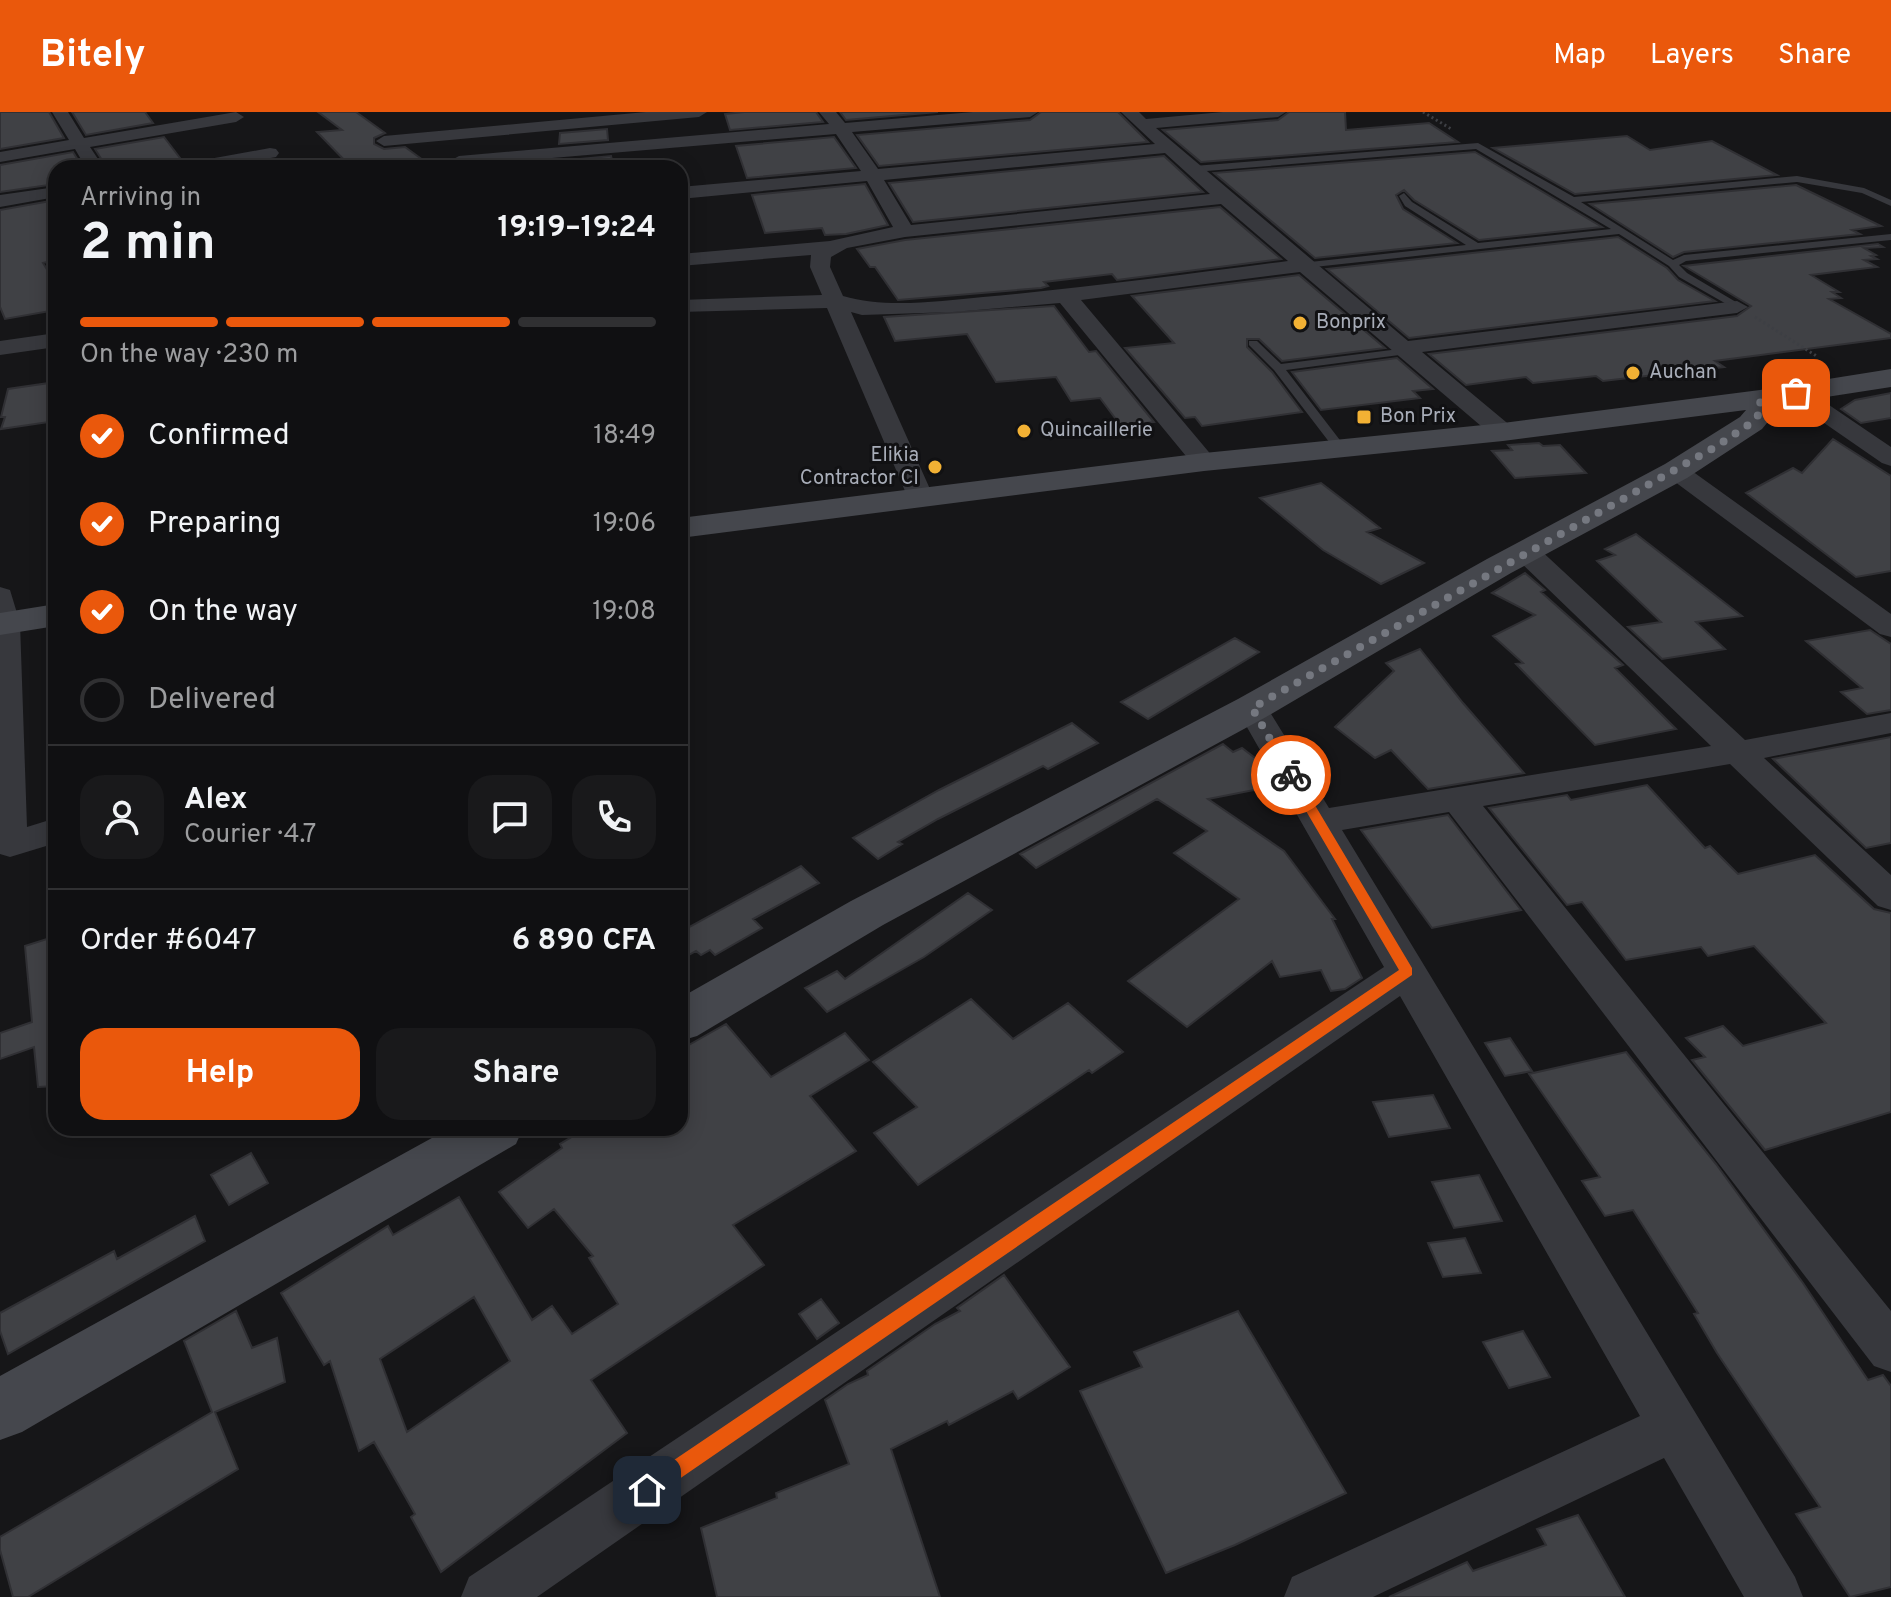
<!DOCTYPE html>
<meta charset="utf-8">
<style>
body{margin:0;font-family:Overpass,sans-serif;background:#19191b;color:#f1f3f6;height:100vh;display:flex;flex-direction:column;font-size:30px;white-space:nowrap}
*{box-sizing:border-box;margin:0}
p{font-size:26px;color:#9c9d9f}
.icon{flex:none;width:44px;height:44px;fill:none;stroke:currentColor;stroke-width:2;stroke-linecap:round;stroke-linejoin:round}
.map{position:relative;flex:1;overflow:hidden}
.side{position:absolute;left:48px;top:48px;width:640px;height:976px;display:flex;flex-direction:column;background:#101012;border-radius:24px;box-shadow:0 4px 20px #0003,0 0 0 2px #303032}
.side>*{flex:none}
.pin{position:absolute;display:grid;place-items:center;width:68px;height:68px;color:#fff;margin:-34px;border-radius:16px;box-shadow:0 4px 12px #0006}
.courier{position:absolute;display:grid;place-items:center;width:80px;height:80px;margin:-40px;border:6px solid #ea580c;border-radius:50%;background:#fff;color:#222;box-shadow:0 2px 10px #0007}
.headline em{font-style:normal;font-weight:700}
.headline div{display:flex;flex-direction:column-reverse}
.headline{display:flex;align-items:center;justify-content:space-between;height:136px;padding:0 32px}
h1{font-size:52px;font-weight:700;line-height:60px}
.bar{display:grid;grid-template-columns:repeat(4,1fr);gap:12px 8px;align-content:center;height:96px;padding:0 32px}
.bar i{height:10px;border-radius:6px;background:#303032}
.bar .selected{background:#ea580c}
.bar p{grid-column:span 4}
.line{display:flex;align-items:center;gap:20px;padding:0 32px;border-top:2px solid #303032}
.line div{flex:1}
.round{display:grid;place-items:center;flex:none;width:84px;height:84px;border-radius:24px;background:#19191b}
ol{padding:0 32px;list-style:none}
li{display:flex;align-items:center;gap:24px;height:88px}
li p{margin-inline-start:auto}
li .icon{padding:8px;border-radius:50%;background:#ea580c;color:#fff;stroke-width:4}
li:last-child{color:#9c9d9f}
li i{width:44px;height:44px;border:4px solid #303032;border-radius:50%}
.cta{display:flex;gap:16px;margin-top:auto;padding:16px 32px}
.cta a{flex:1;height:92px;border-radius:24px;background:#ea580c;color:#fff;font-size:32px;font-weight:700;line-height:92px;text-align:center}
.cta a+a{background:#19191b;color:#f1f3f6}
header{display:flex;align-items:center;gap:48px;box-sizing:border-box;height:112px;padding:0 40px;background:#ea580c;color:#fff}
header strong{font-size:38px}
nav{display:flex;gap:44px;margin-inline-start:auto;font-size:28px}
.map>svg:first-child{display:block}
.building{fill:#404145;stroke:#303034;stroke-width:2;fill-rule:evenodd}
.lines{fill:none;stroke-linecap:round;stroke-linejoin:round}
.path{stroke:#3d3f44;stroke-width:3;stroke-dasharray:2 3;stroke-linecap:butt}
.lane{fill:#37383d;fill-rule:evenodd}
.street{fill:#37383d;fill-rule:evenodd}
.secondary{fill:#45474d;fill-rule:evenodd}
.route{fill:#ea580c}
.done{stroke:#757880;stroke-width:8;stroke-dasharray:0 14.4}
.poi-dot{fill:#f2b134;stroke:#111113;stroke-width:3}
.labels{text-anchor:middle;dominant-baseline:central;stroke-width:6;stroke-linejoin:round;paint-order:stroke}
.far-poi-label{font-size:20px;fill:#a8adb8;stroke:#111113;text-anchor:start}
</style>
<header>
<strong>Bitely</strong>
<nav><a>Map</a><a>Layers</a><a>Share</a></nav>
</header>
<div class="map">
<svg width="1891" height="1485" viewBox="0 0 1891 1485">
<rect width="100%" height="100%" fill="#161618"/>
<path class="building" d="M0,0H49L64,26L0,37Z
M72,0H145L153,11L86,23Z
M318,0H356L385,21L374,26V32L384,37L405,35L434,56L385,53L352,56L317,20L342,18Z
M744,0H816L823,10L730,18L725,2Z
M840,0H938L846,8Z
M1041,0H1118L1148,30L879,54L857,23L1030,8Z
M1289,0H1345L1346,18L1429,11L1458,30L1201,50L1163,18L1278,8Z
M607,17L608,28L559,32L560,21Z
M1627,24L1650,38L1712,29L1777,63L1575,82L1493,36Z
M164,25L183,50L176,54L107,56L95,37Z
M834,25L856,56L747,66L736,34Z
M73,40L83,56H56V72L0,80V53Z
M1475,40L1602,115L1479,128L1414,88L1404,78L1396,83L1403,97L1457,131L1315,146L1214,61Z
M611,44L614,56H558L559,49Z
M1164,44L1203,80L913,110L889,71Z
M865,72L888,113L846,122L825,123L822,116L765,121L752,83Z
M1796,73L1881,114L1852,118L1860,122L1684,140L1673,145L1590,92Z
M56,88V148L43,151L56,172V198L5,207L0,195V98Z
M1220,95L1281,147L1117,168L1112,162L1044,170L1048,174L1041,176L898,188L875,155H870L857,137L905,128Z
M1618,125L1667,156L1678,168L1715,189L1409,226L1327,157Z
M1878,132L1883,135L1864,136L1876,143L1871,144L1877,147L1864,148L1877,155L1811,163L1839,180H1832L1841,186L1829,187L1891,222V226L1715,249L1724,255L1603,269L1596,264L1533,271L1526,265L1466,273L1429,242L1737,204L1751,194L1684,154Z
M1299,163L1385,236L1282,249L1259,227H1247V235L1272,260L1302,300L1202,314L1195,305L1185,306L1125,236L1174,231L1132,184Z
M1054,194L1089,240L1096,239L1154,310L1121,314L1100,286L1071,289L1056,265L996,270L967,222L895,229L884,205Z
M1397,246L1433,277L1413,279L1420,286L1321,298L1292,260Z
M56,270V309L1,317L5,305H1L8,277Z
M1891,281V306L1861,311L1841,297L1855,288Z
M1833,327L1891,364V459L1856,465L1746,381L1793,356L1802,361Z
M1539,331L1543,334L1560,333L1586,361L1515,366L1492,339L1512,338L1508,333Z
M1321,371L1380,416L1367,420L1424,451L1381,472L1323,438L1260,386Z
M1636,422L1742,504L1696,510L1725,537L1662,547L1628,515L1661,510L1597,449L1615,443L1605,437Z
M1525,461L1545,478L1541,480L1623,553L1615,556L1676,617L1595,633L1516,552L1523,551L1493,524L1535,503L1492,481Z
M1870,518L1891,532V598L1867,602L1841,580L1862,576L1806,529Z
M1235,526L1259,540L1148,607L1121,590Z
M1420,537L1463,591L1524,661L1428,677L1391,638L1375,646L1335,615L1394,559L1386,551Z
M1072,611L1098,631L1048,657L1043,654L938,707L898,730L902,732L878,747L853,726L939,678Z
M1891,625V731L1866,736L1773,647Z
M1223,632L1233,640L1242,636L1255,646L1275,674L1208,687L1284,739L1335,807H1332L1362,866L1345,877L1331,879L1321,858L1280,865L1272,849L1187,915L1128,869L1239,787L1174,741L1207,719L1157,687L1036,756L1020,742Z
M1647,673L1705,736L1710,734L1738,762L1815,743L1874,797L1891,801V1000L1765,1038L1692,948L1705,945L1686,926L1723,914L1743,934L1826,911L1754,834L1708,844L1701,835L1626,848L1582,790L1567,793L1489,696L1567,683L1571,688Z
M1448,703L1521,798L1432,816L1361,718Z
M801,754L819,771L753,807L762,816L715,843L710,838L701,843L696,839L680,848V820Z
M968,781L992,798L924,845L827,900L805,876L837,859L845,867Z
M56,824V974L38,975L34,935L0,947V921L32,910L25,834Z
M971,887L1013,927L1068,891L1123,940L1092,961L1089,958L918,1073L874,1021L917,995L873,950Z
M726,912L771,965L845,921L869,948L810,984L856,1039L733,1113L764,1153L591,1268L627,1321L441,1460L411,1405L415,1402L374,1330L359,1339L330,1249L324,1253L281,1181L388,1114L393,1123L459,1085L532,1208L552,1194L572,1222L618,1192L589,1146L593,1144L554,1097L528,1116L499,1080L562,1036L560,1032L587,1016H680V938ZM474,1185L510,1249L407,1320L380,1247Z
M1510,926L1532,959L1505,964L1485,931Z
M1626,940L1716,1052L1803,1171L1868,1268L1883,1263L1891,1274V1475L1850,1485L1796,1402L1820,1395L1717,1241L1694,1202L1698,1201L1633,1098L1605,1104L1582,1069L1600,1065L1529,962Z
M1433,983L1450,1016L1389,1025L1373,990Z
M251,1041L268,1071L229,1093L211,1063Z
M1479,1063L1502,1109L1454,1116L1432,1070Z
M195,1104L205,1129L8,1242L0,1219V1201L114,1139L117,1147Z
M1465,1126L1481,1161L1443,1165L1428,1131Z
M1004,1163L1070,1255L1018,1287L1013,1279L949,1313L947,1309L891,1337L940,1485H717L701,1416L777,1386L776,1381L849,1352L825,1288L848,1272L868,1263L867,1259L935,1212L960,1199L957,1196Z
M821,1187L839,1211L817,1227L799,1202Z
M236,1199L252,1236L277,1226L285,1270L215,1300L238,1357L28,1485H13L0,1438V1425L212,1300L184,1229Z
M1238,1199L1346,1381L1235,1433L1166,1461L1080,1279L1142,1255L1134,1240Z
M1523,1219L1550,1265L1509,1276L1483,1230Z
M1578,1403L1625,1485H1389L1467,1450L1473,1459L1546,1433L1537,1417Z"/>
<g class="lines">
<path class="path" d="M1423,0L1453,18
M1755,205L1818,245"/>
<path class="lane" d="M1478,31L1574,85L1797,64L1864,76L1891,88V94L1862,81L1797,70L1581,90L1673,148L1684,143L1891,122V128L1686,149L1679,153L1687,161L1741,193L1742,195L1737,198L1679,165L1669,154L1619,122L1305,156L1300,153L1301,151L1466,133L1405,94L1399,84L1404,81L1412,90L1478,131L1611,117L1476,37L1194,60L1190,57L1194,54Z
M1249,229H1257L1281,252L1407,236L1413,239L1407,242L1286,258L1346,336L1340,340L1336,339L1274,258L1249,233Z"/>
<path class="street" d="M52,0H68L84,26L236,0L244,5L236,10L90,35L104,56H86L75,37L0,50V40L69,28Z
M646,0H707L699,5L384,34L376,29L384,24Z
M819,0H836L845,11L973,0H1038L1030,5L852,20L878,57L1155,32L1121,0H1139L1146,7L1223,0H1286L1278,5L1156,16L1408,229L1737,189L1748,195L1737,201L1422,240L1512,315L1515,320L1512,325H1494L1300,160L1081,188L1213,345L1217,350L1213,355H1195L1060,191L953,200L862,203L851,200L934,386L930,392H912L908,386L827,196L680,200V188L822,183L810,155L811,143L680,154V142L830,129L893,115L867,69L680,87V75L861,59L836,22L459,54L450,49L459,44L829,12ZM1165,41L1210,82L911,113L884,68ZM1221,92L1288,149C1186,162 1085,176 983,185C939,189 886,197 843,184L830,155L831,145L847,136L905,125Z
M270,36L276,37L279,41L276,45L216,56H178L187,51Z
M56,75V85L0,95V83Z
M56,221V235L0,243V229Z
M1796,274L1804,276L1891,335V354L1882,351L1788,286L1784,281L1788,276Z
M1676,351L1685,354L1891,502V525L1880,522L1667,364L1663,359L1667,354Z
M1526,432L1536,434L1745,628L1891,601V621L1764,646L1891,763V798L1878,794L1730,652L1483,694L1891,1199V1260L1874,1254L1449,700L1342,718L1795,1465L1803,1485H1744L1664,1346L1373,1485H1284L1292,1465L1640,1304L1400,884L537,1485H461L469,1465L1384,855L1236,596L1241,589L1252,586L1263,589L1329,696L1711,634L1516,446L1512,440L1516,434Z
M0,475L10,478L20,511L27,715L56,706V731L10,745L0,742Z"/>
<path class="secondary" d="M1891,257V275L1775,293L1776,300L1762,317L1687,366L1511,461L1266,605L883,813L697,924L680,929V886L851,789L1238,587L1487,447L1665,352L1740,305L1746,298L1503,329L1204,359L680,426V406L1204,341L1503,311L1760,278Z
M56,492V514L0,523V501Z
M450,1016H523L516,1032L22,1320L0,1328V1264Z"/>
</g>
<path class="route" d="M1287,660L1297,663L1412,856V863L653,1385L647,1387L640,1385L637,1378L640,1371L1399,858L1285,663Z"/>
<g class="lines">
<path class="done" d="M1291,663L1252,596L1717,334L1751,311L1761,300L1760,287L1796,281"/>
</g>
<g class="poi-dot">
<circle cx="1300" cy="211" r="8"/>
<circle cx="1633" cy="261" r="8"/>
<rect x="1356" y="297" width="16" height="16" rx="4"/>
<circle cx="1024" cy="319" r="8"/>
<circle cx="935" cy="355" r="8"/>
</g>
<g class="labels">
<g class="far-poi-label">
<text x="1316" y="211">Bonprix</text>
<text x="1649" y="261">Auchan</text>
<text x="1380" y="305">Bon Prix</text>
<text x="1040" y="319">Quincaillerie</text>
<text x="919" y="344" text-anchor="end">Elikia<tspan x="919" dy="23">Contractor CI</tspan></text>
</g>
</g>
</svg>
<div class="pin" style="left:1796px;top:281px;background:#ea580c"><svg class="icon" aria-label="bag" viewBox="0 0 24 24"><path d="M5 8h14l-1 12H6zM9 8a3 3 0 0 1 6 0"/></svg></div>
<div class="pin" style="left:647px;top:1378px;background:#1f2937"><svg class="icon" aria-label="home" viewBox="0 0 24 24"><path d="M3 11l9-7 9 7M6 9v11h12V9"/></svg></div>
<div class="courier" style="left:1291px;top:663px"><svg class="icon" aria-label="bike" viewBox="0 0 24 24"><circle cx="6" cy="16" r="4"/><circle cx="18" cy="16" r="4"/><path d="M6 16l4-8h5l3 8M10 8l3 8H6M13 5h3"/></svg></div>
<section class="side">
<div class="headline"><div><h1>2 min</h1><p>Arriving in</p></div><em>19:19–19:24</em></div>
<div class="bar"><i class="selected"></i><i class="selected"></i><i class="selected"></i><i></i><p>On the way · 230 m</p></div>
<ol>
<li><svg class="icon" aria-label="check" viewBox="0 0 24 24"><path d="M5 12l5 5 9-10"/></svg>Confirmed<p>18:49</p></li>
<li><svg class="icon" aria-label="check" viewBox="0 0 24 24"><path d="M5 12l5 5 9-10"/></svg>Preparing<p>19:06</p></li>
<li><svg class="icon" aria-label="check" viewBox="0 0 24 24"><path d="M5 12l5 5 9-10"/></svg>On the way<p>19:08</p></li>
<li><i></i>Delivered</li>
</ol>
<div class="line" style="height:144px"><a class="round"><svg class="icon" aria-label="person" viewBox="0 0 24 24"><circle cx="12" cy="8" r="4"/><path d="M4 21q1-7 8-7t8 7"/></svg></a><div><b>Alex</b><p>Courier · 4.7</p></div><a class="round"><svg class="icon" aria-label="chat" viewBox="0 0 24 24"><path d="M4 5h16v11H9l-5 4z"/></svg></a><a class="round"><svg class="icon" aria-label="phone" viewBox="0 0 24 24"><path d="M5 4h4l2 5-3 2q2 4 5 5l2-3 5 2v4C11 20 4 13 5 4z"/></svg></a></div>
<div class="line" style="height:104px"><div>Order #6047</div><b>6 890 CFA</b></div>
<div class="cta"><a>Help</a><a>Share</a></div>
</section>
</div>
